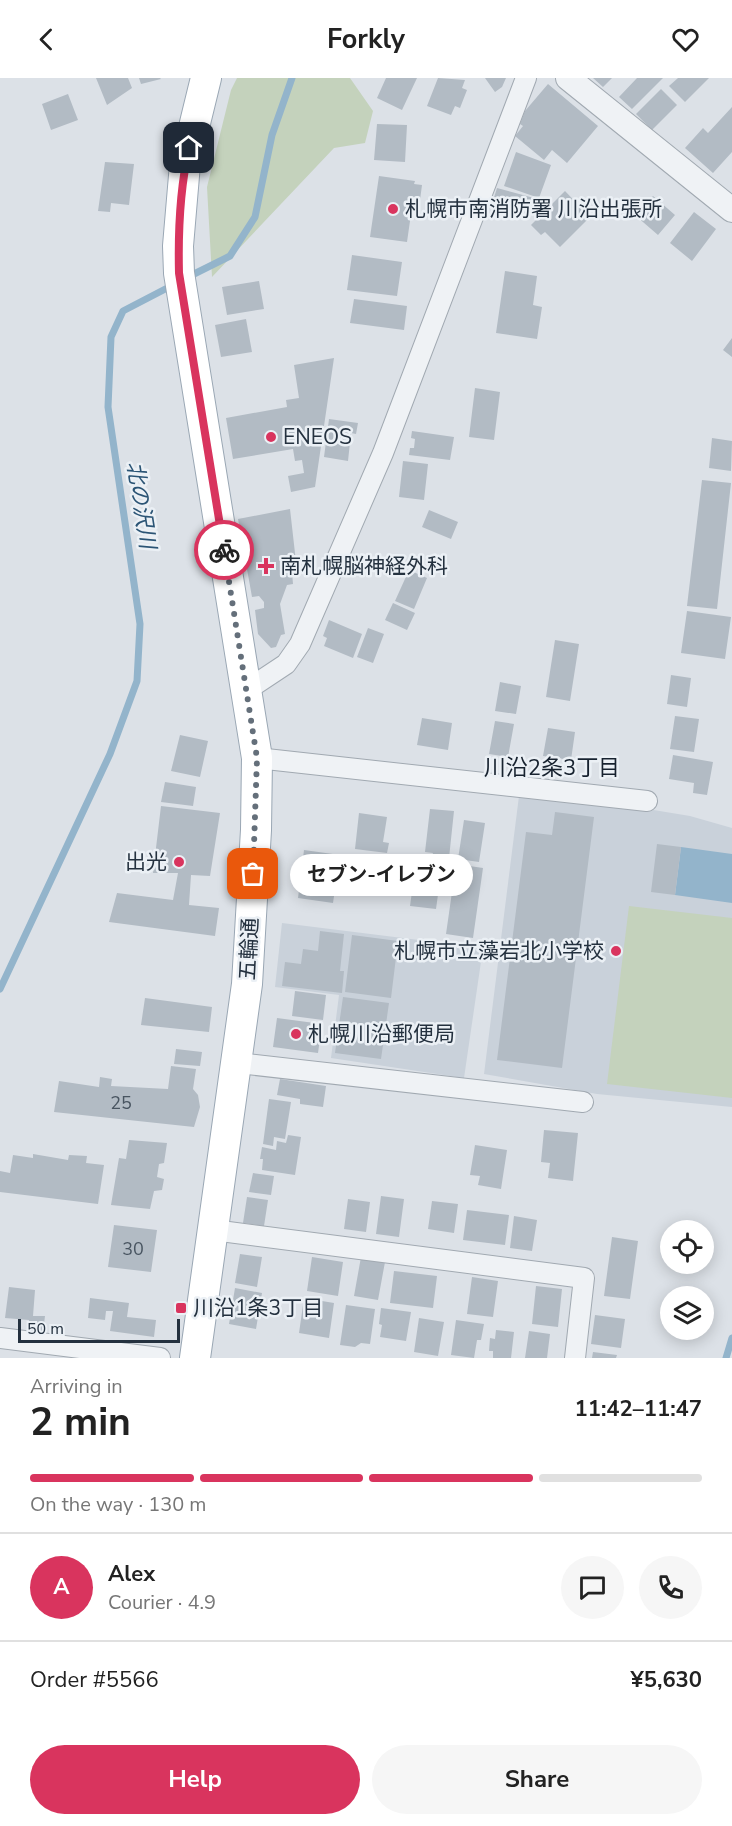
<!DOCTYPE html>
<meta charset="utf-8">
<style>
body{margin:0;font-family:"Nunito Sans","Noto Sans JP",sans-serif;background:#f6f6f6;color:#222;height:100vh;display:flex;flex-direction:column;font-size:22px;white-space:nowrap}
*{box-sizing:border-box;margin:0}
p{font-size:20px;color:#767676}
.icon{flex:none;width:33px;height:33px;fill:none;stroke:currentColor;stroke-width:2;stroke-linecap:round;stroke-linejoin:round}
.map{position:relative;height:1280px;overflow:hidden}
.side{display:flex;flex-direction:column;background:#fff;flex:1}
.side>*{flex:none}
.fabs{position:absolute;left:660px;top:1142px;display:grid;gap:12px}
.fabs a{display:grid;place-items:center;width:54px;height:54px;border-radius:50%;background:#fff;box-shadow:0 3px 15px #0003;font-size:30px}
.scale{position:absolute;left:18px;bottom:15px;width:162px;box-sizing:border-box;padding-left:6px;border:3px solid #24313f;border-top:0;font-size:16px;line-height:21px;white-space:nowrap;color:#24313f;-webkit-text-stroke:4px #ebf0f5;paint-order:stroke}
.pin{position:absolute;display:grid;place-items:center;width:51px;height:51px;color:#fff;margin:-26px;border-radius:12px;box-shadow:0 3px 9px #0006}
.courier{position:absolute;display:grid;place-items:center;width:60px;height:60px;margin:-30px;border:4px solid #d9345e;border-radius:50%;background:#fff;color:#222;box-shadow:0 2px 8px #0007}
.bubble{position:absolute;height:42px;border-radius:21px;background:#fff;box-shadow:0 3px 15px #0003;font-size:20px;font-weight:700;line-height:42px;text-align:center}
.headline em{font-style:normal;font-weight:700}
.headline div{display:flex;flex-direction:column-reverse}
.headline{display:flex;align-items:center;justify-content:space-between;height:102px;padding:0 30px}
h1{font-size:39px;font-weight:700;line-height:45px}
.bar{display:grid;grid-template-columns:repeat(4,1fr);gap:9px 6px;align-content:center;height:72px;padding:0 30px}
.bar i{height:8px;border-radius:4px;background:#e0e0e0}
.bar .on{background:#d9345e}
.bar p{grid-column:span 4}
.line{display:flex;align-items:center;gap:15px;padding:0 30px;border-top:2px solid #e0e0e0}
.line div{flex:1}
.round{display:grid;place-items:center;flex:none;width:63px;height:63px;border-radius:32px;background:#f6f6f6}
.button{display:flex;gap:12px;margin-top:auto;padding:12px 30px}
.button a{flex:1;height:69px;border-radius:36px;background:#d9345e;color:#fff;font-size:24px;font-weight:700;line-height:69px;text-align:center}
.button a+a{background:#f6f6f6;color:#222}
header{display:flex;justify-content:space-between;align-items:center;height:78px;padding:0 30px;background:#fff;font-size:27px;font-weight:700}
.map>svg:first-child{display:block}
.built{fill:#c9d1da}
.green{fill:#c4d2bc}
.water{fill:#93b4cb}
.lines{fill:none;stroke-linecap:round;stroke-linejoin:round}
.stream{stroke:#93b4cb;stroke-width:7}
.building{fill:#b2bbc4}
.minor-casing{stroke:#a1a9b1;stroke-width:22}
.tertiary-casing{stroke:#a1a9b1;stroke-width:26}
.primary-casing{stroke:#9aa7b4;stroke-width:32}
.minor{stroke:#eff2f5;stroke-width:20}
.tertiary{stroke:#eff2f5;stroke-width:24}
.primary{stroke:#fff;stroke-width:30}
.done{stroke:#646f7a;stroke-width:6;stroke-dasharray:0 10.8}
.route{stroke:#d9345e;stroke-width:8}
.poi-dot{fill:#d9345e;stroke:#ebf0f5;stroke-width:2}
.labels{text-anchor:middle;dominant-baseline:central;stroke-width:5;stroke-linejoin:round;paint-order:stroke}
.number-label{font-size:18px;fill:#485460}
.poi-label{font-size:21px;fill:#24313f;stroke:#ebf0f5;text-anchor:start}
.street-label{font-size:21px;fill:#24313f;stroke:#ebf0f5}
.water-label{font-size:22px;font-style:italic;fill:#2b5475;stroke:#ebf0f5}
.neighbourhood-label{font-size:22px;fill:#17222f;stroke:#ebf0f5}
</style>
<header><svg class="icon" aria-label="back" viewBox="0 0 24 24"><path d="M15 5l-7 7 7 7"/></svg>Forkly<svg class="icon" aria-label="heart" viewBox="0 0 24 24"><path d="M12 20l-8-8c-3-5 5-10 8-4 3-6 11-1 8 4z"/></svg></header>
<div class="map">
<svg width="732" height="1280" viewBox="0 0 732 1280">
<rect width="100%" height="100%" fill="#dce1e7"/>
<path class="built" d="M520,710L690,738L732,750V1029L597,1016L484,996Z
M282,845L483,870L464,1000L331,980L339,917L275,909Z"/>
<path class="green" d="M237,0H350L373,33L365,65L334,70L212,199L207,109L231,12Z
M629,828L732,840V1020L607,1006Z"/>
<path class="water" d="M681,769L732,776V825L675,817Z"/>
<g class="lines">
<path class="stream" d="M188,199L230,178L255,139L272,57L292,0
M0,911L110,676L137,603L140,546L108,329L111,259L123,233L173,207
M726,1280L732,1260"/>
</g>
<path class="building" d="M96,0H128L132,10L107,27Z
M139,0H160L161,1L141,6Z
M386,0H417L402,32L377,20Z
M438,0L465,2L462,10L467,12L460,30L455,28L451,37L427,28Z
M485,0H506L502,9L495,14Z
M593,0H612L603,9Z
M637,0H663L632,31L619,19Z
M678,0H709L685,24L669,8Z
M548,6L598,48L567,85L552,72L544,82L515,58L523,48L520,46L525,33Z
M661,11L677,27L652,52L636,36Z
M68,16L78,42L51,52L42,26Z
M732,29V74L713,95L685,70L703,50L708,55Z
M377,46L407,47L405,84L374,82Z
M516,74L551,87L539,120L504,108Z
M105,84L134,86L129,127L111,125L110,134L98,133Z
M379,98L415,103L414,106L422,107L418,137L411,136L407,164L370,159Z
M497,110L534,120L529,136L492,126Z
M565,113L590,139L560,169L545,154L541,157L531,147Z
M653,118L675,137L658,157L636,138Z
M694,134L716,151L692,183L670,165Z
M352,177L402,184L397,218L347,212Z
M505,193L537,198L533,227L542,229L537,261L496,255Z
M259,203L264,231L227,237L222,209Z
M354,221L407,228L404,252L350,245Z
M246,241L252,274L221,279L215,247Z
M732,260V279L723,272Z
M334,280L315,409L291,414L288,398L304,395L302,382L295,383L293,371L233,381L226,340L287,329L286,322L299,320L294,287Z
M475,310L500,314L494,362L469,359Z
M329,341L358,345L356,356L351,355L348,383L324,379Z
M412,353L454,359L450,382L409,377L410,370H414L415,361L411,360Z
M712,360L732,363L731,393L709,390Z
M403,383L428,386L424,422L399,419Z
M702,402L731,405L717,531L687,528Z
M290,431L296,484L291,483L293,506L287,507L280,526L285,556L281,557L276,569L271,570L258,556L255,532L264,530V524L259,518L252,519L238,441Z
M429,432L458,444L451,461L422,449Z
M409,492L427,500L414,531L395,523Z
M393,525L415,535L407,552L385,542Z
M687,533L731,539L725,581L681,575Z
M329,542L362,556L353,580L324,568L327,560L323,558Z
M368,550L384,556L373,585L357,579Z
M555,562L579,566L570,623L546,619Z
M671,597L691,600L687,629L667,626Z
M500,604L521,608L516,636L495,633Z
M675,638L699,641L694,674L670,671Z
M422,640L452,645L448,672L417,667Z
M495,643L514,646L508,679L489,676Z
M548,650L575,654L571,682L543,678Z
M180,657L208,663L200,699L171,693Z
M673,677L713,684L707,717L693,715L694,705L669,701Z
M165,704L196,709L193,728L161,724Z
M161,728L220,735L210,798L191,797L189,827L219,830L215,858L109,844L117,815L173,822L178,795H153Z
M430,731L454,733L449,780L432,778L433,775L425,774Z
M555,734L594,739L562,990L497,982L526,754L552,757Z
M359,735L387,739L383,764L389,765L387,775L355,771Z
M464,742L485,745L479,784L458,781Z
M657,766L681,769L675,817L651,814Z
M304,772L340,777L333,825L298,820Z
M358,778L398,783L393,818L353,812Z
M416,784L442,788L436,831L410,828Z
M456,786L483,790L473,860L446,856Z
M320,853L344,856L340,893H344L342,915L282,908L285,884L301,886L303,871L318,873Z
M352,857L398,863L391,920L345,914Z
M295,913L326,917L323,942L292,938Z
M343,919L389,925L381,981L335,975Z
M145,920L212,929L209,954L141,947Z
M277,940L322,946L318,975L273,969Z
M176,971L202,974L200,988L174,986Z
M171,988L196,991L193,1011L198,1017L200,1029L194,1049L54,1034L59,1003L99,1009L100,999L112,1001L111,1008L168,1011Z
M280,1001L326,1008L323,1029L300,1026V1021L277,1017Z
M269,1021L291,1024L285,1061L274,1059L273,1068L263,1066Z
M544,1052L578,1055L573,1103L548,1100L550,1085L541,1084Z
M288,1057L301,1059L295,1097L262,1092L263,1081H260L262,1069L276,1072L277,1063L286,1065Z
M129,1062L167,1065L164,1085L159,1086L157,1099L164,1101L162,1112L154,1113L150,1131L111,1127L119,1080L126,1081Z
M475,1067L507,1072L501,1111L478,1107L480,1098L470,1097Z
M33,1076L68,1082L69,1077L87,1078L86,1085L104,1087L98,1126L0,1114V1093L10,1095L13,1077L33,1080Z
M253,1095L274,1098L271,1117L249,1114Z
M381,1118L404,1121L399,1159L376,1156Z
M247,1119L268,1122L264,1148L243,1145Z
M348,1121L370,1124L366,1154L344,1151Z
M432,1123L458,1126L454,1155L428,1151Z
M467,1132L509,1137L505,1167L463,1162Z
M514,1138L537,1142L532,1173L510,1170Z
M114,1147L157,1152L151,1194L108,1189Z
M612,1159L638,1163L630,1221L604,1218Z
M240,1176L262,1179L257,1209L235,1205Z
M312,1179L343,1184L338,1218L307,1213Z
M361,1179L385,1184L378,1222L354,1218Z
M394,1193L437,1198L433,1230L390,1225Z
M472,1199L498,1203L493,1239L467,1236Z
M536,1208L562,1211L558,1249L532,1246Z
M9,1209L35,1212L33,1238H45L43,1254L28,1252L29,1242L5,1240Z
M235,1210L262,1215L256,1251L229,1246Z
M90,1220L129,1225L127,1239L156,1242L154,1259L110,1253L113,1233H106L105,1242L88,1240Z
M304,1220L334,1225L329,1260L299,1255Z
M346,1227L375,1231L370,1266L361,1265L355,1269L340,1267Z
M381,1230L411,1234L406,1263L380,1259L382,1247L379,1246Z
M595,1237L625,1241L621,1270L591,1266Z
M419,1240L444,1244L438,1278L414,1274Z
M456,1242L484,1246L481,1262H477L474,1280L451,1277Z
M496,1252L514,1254L511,1280H493V1273H489L490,1260L495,1261Z
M529,1253L550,1256L547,1280H525Z
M593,1274L617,1277L616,1280H592Z"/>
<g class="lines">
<defs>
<path id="minor" d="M247,612L286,586L300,566L383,375L526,0
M257,680L647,723
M238,985L583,1024
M213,1152L584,1200L575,1280
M0,1260L160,1280"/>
<path id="tertiary" d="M568,0L732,132"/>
<path id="primary" d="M195,1280L247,906L256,752L257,680L179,195L178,168L185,86L206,0"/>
</defs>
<use href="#minor" class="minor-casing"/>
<use href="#tertiary" class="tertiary-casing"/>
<use href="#primary" class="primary-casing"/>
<use href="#minor" class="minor"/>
<use href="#tertiary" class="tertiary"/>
<use href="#primary" class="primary"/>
</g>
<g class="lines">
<path class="done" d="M224,472L257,680L253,796"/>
<path class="route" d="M189,70C180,110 178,154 179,195L224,472"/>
</g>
<g class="poi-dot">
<circle cx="393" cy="131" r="6"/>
<circle cx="271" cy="359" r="6"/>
<path d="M263 479h6v6h6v6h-6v6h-6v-6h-6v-6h6z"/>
<circle cx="179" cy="784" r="6"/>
<circle cx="616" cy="873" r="6"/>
<circle cx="296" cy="956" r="6"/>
<rect x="175" y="1224" width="12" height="12" rx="3"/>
</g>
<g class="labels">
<g class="number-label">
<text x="121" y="1025">25</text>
<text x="133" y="1171">30</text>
</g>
<g class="poi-label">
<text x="405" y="131">札幌市南消防署 川沿出張所</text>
<text x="283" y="359">ENEOS</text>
<text x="280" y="488">南札幌脳神経外科</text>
<text x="167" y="784" text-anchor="end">出光</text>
<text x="604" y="873" text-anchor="end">札幌市立藻岩北小学校</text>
<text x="308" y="956">札幌川沿郵便局</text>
<text x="193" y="1230">川沿1条3丁目</text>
</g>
<g class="street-label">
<text transform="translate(249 871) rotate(-87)">五輪通</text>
</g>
<g class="water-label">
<text transform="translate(141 427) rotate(81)">北の沢川</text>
</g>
<g class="neighbourhood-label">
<text x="552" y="690">川沿2条3丁目</text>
</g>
</g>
</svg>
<div class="fabs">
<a><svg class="icon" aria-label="locate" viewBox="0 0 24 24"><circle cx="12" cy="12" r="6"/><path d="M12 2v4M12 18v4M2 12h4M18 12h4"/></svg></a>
<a><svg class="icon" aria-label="layers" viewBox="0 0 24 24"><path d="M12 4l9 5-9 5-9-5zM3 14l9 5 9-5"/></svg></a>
</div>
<div class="scale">50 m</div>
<div class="pin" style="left:253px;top:796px;background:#ea580c"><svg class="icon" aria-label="bag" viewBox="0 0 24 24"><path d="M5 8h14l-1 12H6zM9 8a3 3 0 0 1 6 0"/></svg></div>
<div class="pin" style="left:189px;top:70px;background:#1f2937"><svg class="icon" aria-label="home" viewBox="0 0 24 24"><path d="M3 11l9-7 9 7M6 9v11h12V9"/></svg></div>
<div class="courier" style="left:224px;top:472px"><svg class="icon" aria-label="bike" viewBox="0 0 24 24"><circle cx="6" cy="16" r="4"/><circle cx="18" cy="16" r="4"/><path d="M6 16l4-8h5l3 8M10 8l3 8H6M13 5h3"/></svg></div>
<div class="bubble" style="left:290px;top:776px;width:183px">セブン-イレブン</div>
</div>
<section class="side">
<div class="headline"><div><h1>2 min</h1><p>Arriving in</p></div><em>11:42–11:47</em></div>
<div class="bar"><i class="on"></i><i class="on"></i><i class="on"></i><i></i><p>On the way · 130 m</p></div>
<div class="line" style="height:108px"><b class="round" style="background:#d9345e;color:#fff">A</b><div><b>Alex</b><p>Courier · 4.9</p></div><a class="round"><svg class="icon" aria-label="chat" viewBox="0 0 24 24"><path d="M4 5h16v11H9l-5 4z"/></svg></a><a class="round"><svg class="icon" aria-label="phone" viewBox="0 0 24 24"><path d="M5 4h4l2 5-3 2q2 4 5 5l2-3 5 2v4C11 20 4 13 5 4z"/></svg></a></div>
<div class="line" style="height:78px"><div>Order #5566</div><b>¥5,630</b></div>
<div class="button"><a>Help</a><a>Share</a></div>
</section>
